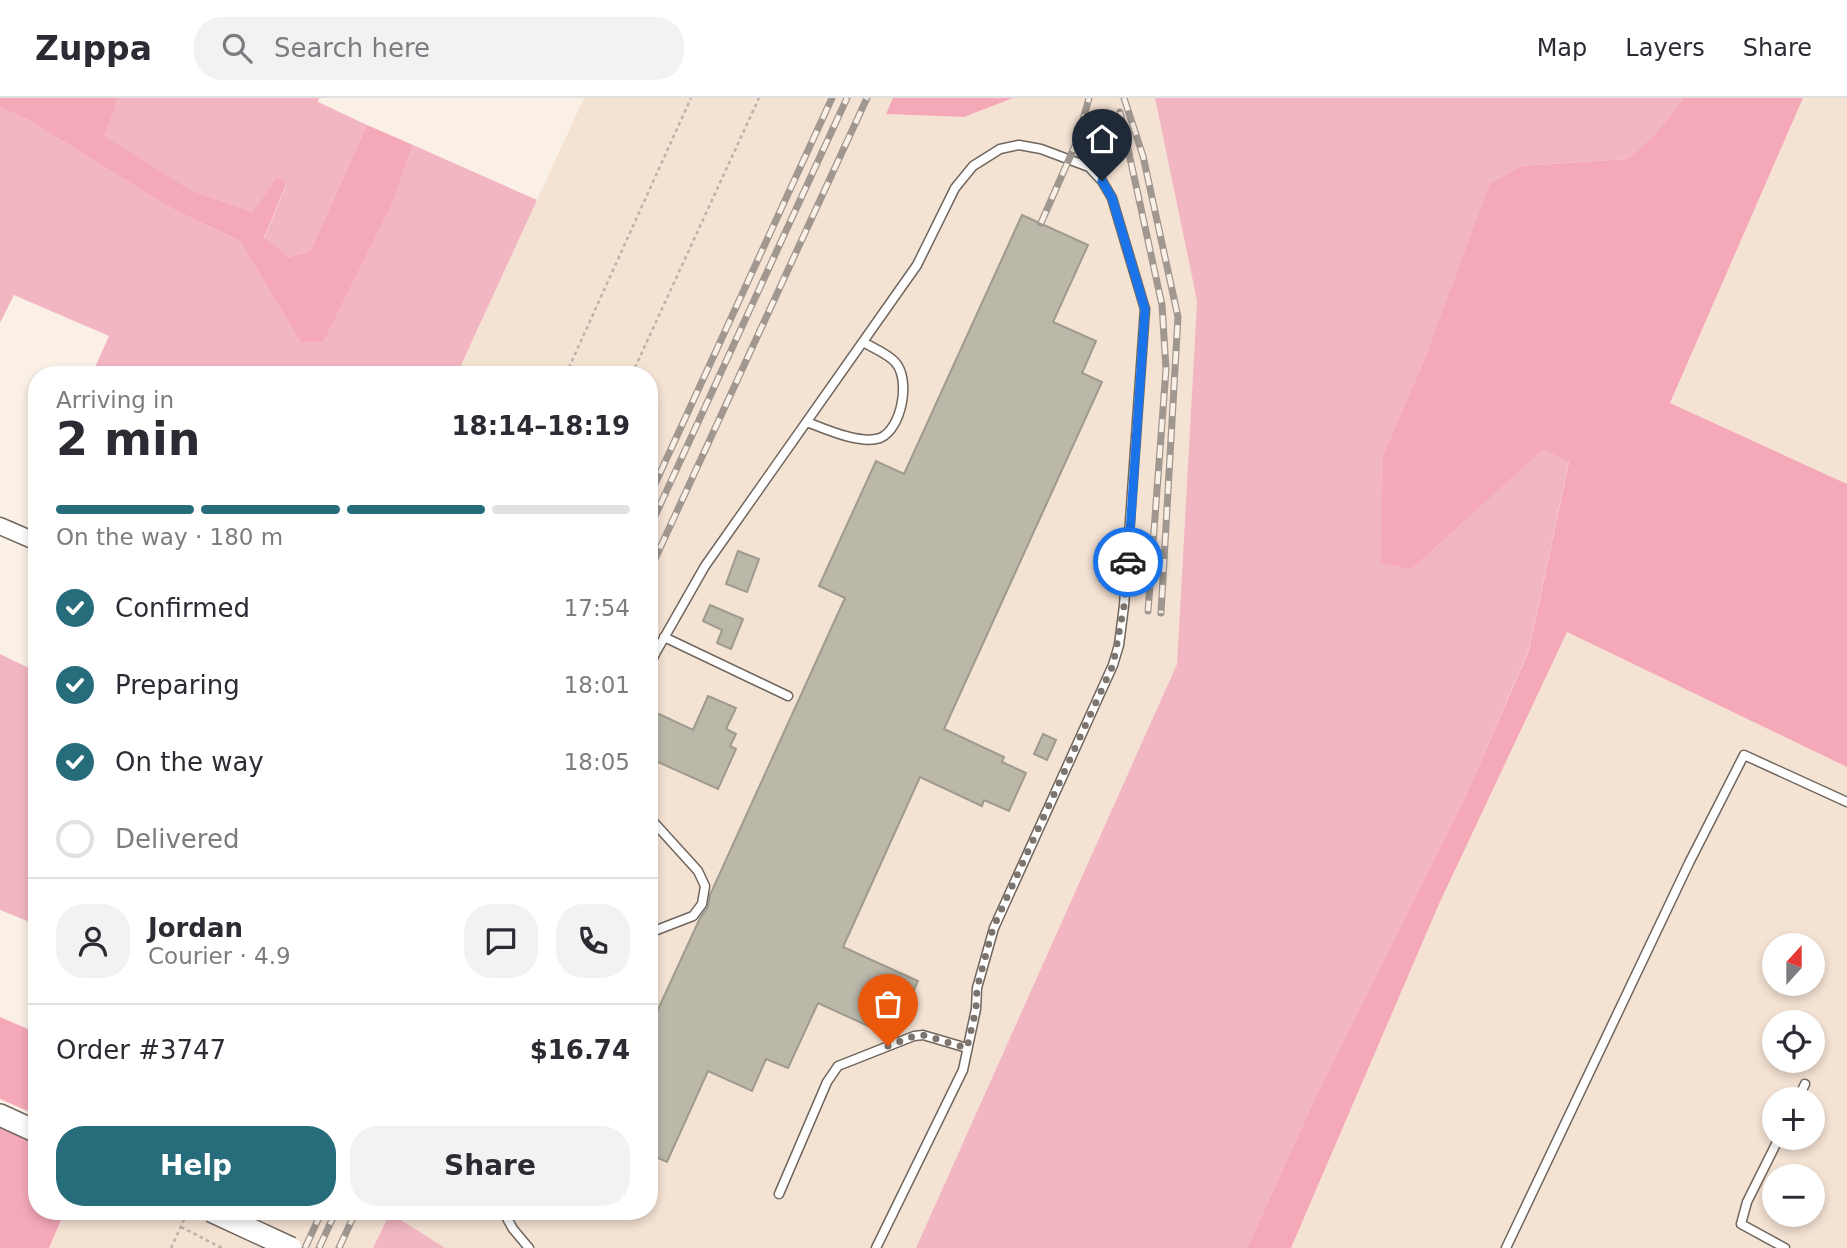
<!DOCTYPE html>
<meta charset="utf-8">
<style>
body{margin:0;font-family:"DejaVu Sans",sans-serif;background:#f2f2f3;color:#2b2b33;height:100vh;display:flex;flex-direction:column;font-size:26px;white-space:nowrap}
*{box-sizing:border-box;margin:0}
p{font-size:23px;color:#7c7c81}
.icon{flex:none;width:38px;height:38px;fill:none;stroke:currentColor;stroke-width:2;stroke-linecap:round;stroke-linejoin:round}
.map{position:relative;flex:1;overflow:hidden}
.side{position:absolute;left:28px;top:268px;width:630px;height:854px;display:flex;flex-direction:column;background:#fff;border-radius:28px;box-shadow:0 4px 10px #0003}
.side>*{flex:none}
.needle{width:46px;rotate:21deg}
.tools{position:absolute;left:1762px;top:835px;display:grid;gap:14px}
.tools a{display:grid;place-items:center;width:63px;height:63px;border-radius:50%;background:#fff;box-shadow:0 4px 10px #0003;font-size:35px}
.pin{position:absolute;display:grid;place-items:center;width:60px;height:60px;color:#fff;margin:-72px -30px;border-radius:50% 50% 50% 0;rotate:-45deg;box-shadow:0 0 7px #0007}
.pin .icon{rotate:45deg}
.courier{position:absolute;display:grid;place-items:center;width:70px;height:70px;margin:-35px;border:5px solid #1a73e8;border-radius:50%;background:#fff;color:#222;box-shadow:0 2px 9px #0007}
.head em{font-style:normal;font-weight:700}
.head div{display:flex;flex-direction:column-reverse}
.head{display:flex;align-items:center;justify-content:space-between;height:119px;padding:0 28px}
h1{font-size:46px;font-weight:700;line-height:52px}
.bar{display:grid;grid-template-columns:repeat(4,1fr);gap:10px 7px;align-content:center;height:84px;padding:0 28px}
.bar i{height:9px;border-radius:5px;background:#e1e1e2}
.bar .current{background:#266c7b}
.bar p{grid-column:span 4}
.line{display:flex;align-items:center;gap:18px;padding:0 28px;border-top:2px solid #e1e1e2}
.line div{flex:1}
.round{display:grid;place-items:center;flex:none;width:74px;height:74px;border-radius:28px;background:#f2f2f3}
ol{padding:0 28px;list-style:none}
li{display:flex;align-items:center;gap:21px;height:77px}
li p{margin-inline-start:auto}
li .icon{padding:7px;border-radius:50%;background:#266c7b;color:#fff;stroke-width:4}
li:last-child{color:#7c7c81}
li i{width:38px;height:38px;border:4px solid #e1e1e2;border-radius:50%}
.button{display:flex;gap:14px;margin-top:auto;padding:14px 28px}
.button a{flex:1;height:80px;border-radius:28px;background:#266c7b;color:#fff;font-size:28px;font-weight:700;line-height:80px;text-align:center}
.button a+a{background:#f2f2f3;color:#2b2b33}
header{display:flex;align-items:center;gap:42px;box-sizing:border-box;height:98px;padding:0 35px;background:#fff;border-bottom:2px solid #e1e1e2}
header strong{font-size:33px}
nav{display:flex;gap:38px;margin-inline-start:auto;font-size:24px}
.search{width:490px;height:63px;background:#f2f2f3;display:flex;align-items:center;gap:18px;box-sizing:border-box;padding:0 24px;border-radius:28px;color:#7c7c81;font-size:26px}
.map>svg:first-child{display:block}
.built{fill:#f4e2d3;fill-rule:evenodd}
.green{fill:#f2b6c2}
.forest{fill:#f4a8b8}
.building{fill:#bbb8aa;stroke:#9e9b8e;stroke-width:2}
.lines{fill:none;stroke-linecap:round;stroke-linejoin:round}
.lane-casing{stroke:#70665d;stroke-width:11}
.street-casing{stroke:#70665d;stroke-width:19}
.secondary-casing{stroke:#70665d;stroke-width:24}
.path{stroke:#bbb2aa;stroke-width:2.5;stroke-dasharray:3.5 3.5;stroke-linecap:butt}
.lane{stroke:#fff;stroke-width:8}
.street{stroke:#fff;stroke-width:16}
.secondary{stroke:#fff;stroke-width:21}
.rail-casing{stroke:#9f9790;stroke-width:7}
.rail{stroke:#fbf0e5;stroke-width:4.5;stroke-dasharray:13;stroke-linecap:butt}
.secondary-bridge-casing{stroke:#70665d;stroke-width:24;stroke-linecap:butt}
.secondary-bridge{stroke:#fff;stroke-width:21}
.done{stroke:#7c756f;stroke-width:7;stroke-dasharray:0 12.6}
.route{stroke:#1a73e8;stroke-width:9}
</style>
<header>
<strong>Zuppa</strong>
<div class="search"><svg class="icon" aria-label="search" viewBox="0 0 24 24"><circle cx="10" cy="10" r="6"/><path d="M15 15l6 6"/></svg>Search here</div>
<nav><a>Map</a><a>Layers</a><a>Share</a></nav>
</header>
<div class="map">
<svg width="1847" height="1150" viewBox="0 0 1847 1150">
<rect width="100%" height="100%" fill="#fbf0e5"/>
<path class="built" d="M584,0H893L886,16L964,19L1013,0H1155L1197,203L1177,566L916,1150H445L390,1115L373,1150H49L65,1113H649V276H457Z
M1803,0H1847V386L1670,305Z
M1567,534L1847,669V1150H1291L1439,806ZM1774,847H1813V886H1774ZM1774,924H1813V962H1774ZM1774,1001H1813V1040H1774ZM1774,1078H1813V1116H1774Z"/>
<path class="green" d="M118,0H319L318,4L367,27L310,153L289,159L264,141L287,85L277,81L252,114L191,92L103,38Z
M1155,0H1684L1656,35L1628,61L1522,68L1429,250L1383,357L1412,471L1543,350L1569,363L1529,551L1467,695L1315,1000L1247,1150H916L1177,566L1197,203Z
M0,9L30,23L174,112L240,143L302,244L394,101L413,47L537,102L457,276H92L109,238L14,197L0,225Z
M0,556L37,574V630L28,648L37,653V827L0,812Z
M390,1115L445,1150H373Z"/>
<path class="forest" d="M0,0H118L104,38L191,92L252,114L277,80L287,84L264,140L289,159L310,153L367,27L413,47L394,101L323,244H301L240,143L174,112L30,23L0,9Z
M893,0H1013L964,19L886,16Z
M1684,0H1803L1670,305L1847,386V669L1567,534L1439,806L1291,1150H1247L1315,1000L1467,695L1529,552L1569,364L1543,351L1412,471L1381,465L1383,357L1429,250L1490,86L1522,68L1628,61L1656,35Z
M0,919L37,935V1017L0,1001Z
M0,1030L37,1047V1113H65L49,1150H0Z"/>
<path class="building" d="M1022,117L1088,147L1053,224L1096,243L1082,275L1102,284L944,631L1004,659L1002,664L1026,675L1009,713L984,702L982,708L920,679L843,849L918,883L892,939L818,905L788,970L766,961L752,993L708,973L667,1064L649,1056V931L700,820L708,809L710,797L845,500L819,488L876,363L904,376Z
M738,453L759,461L747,494L726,486Z
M710,507L743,521L731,551L717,545L722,532L703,523Z
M708,598L736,610L726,631L736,636L730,648L736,651L718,691L649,660V633L657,615L693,632Z
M1043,636L1056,642L1047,662L1034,656Z"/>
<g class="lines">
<defs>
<path id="lane" d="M807,324C825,331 861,347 880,340C902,331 911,281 895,264C888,256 873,250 863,244
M664,539L788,598
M649,569L656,554L705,468L917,167L955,90L973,68L1000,51L1019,47L1041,51L1089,69L1102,83L1112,100L1145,211L1124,508L1119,547L1113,567L994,830L977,890L976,911L963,972L876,1150
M649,719L698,773L705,788L702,806L693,818L649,835
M1798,1001L1805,986
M1779,1040L1747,1104L1741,1126L1785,1150
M779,1096L827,984L838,968L914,938L923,937L967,950
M503,1113L513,1131L529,1150
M1506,1150L1689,765L1744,657L1847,704"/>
<path id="street" d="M0,428L37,444"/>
<path id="secondary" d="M0,1017L37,1034"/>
</defs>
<use href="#lane" class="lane-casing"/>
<use href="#street" class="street-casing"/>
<use href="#secondary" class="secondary-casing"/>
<path class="path" d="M566,276L691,0
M632,276L759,0
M181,1129L222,1150
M171,1150L188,1113"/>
<use href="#lane" class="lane"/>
<use href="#street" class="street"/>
<use href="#secondary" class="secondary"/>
<defs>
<path id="rail" d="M1124,0L1143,58L1178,219L1161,515
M1120,14L1162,207L1166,271L1148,513
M1041,125L1077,43L1089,0
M649,399L832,0
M649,431L847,0
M649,474L867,0
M305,1150L322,1113
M319,1150L336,1113
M339,1150L356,1113"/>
</defs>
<use href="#rail" class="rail-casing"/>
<use href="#rail" class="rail"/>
<defs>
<path id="secondary-bridge" d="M211,1113L291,1150"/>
</defs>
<use href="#secondary-bridge" class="secondary-bridge-casing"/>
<use href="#secondary-bridge" class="secondary-bridge"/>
</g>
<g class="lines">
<path class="done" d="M888,948L914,938L923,937L967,950L976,911L977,890L993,830L1113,567L1124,508L1128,464"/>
<path class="route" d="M1102,83L1112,100L1145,211L1128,464"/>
</g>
</svg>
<div class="tools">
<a><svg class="needle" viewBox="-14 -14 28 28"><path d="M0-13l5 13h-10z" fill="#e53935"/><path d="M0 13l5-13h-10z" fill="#7c7c81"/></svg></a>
<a><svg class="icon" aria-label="locate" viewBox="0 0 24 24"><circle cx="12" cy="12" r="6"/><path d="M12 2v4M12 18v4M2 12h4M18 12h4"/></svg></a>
<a>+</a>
<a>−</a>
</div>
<div class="pin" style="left:888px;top:948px;background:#ea580c"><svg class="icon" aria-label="bag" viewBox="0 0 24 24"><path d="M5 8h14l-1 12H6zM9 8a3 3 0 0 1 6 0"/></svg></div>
<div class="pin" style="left:1102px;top:83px;background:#1f2937"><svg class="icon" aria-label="home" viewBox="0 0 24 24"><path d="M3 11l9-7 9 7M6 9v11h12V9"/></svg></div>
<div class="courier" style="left:1128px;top:464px"><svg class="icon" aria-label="car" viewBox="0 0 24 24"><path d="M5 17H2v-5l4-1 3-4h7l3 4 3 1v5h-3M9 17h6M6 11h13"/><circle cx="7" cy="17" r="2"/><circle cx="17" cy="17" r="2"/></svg></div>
<section class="side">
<div class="head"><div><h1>2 min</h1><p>Arriving in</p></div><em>18:14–18:19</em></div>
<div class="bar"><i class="current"></i><i class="current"></i><i class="current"></i><i></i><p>On the way · 180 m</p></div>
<ol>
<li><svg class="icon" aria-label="check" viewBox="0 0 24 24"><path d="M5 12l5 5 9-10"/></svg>Confirmed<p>17:54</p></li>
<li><svg class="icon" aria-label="check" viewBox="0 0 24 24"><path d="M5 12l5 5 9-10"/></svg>Preparing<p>18:01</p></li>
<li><svg class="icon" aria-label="check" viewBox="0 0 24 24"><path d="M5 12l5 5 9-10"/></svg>On the way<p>18:05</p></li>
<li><i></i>Delivered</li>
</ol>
<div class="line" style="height:126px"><a class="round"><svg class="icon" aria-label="person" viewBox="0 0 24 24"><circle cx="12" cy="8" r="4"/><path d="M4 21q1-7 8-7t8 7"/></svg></a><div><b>Jordan</b><p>Courier · 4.9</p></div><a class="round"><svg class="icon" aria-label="chat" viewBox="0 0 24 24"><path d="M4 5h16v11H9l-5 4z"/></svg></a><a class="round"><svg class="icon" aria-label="phone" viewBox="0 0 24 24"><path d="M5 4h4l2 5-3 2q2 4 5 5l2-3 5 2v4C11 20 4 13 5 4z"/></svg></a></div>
<div class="line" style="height:91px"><div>Order #3747</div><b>$16.74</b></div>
<div class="button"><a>Help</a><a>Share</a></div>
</section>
</div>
